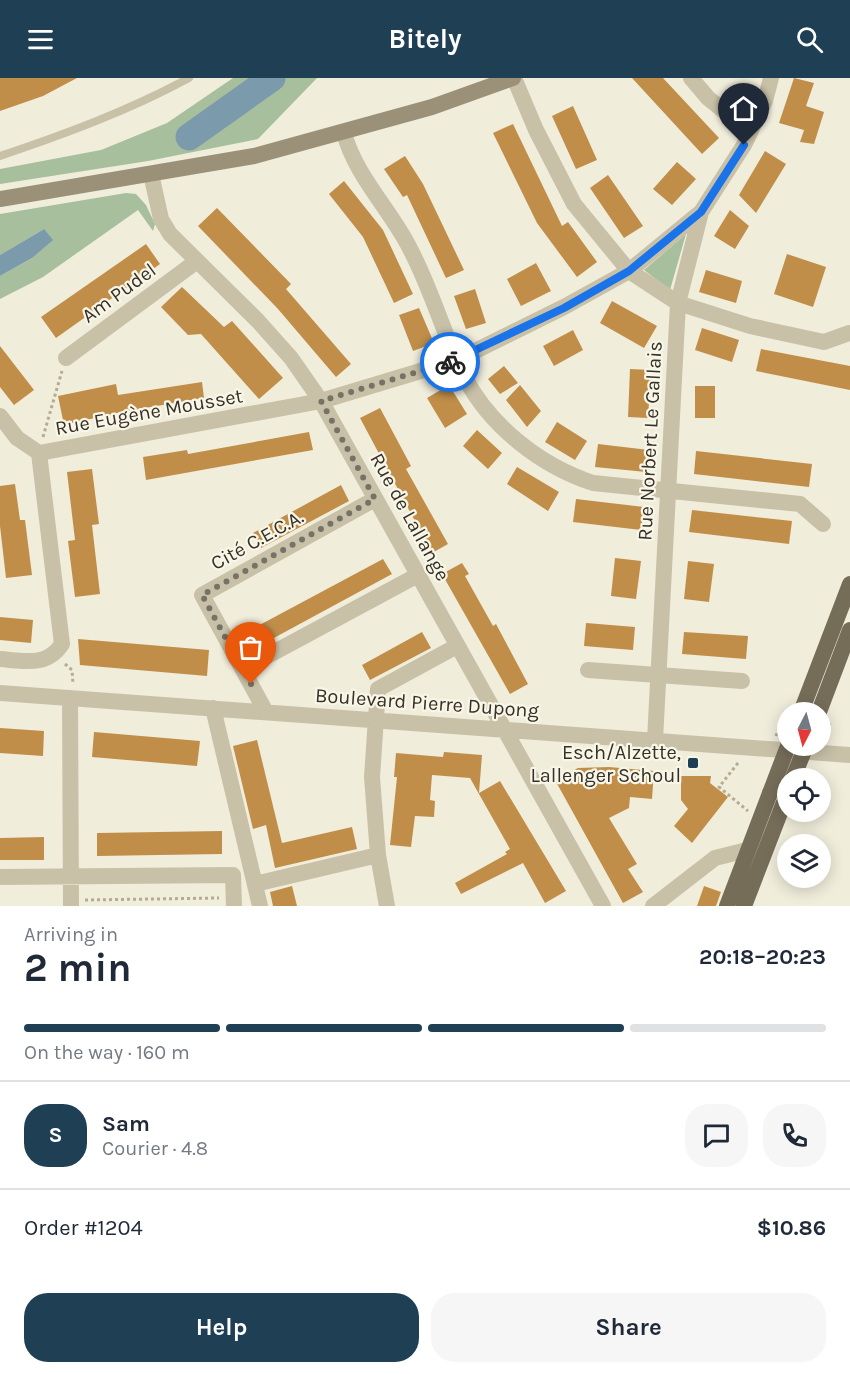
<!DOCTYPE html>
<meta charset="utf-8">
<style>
body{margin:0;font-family:Karla,sans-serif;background:#f6f6f7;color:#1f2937;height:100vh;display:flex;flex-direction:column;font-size:22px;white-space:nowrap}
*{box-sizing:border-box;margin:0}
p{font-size:20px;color:#747a83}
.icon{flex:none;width:33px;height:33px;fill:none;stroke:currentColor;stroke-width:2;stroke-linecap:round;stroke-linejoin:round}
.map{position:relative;height:828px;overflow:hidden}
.drawer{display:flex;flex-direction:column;background:#fff;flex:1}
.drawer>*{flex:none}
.needle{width:39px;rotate:186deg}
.fabs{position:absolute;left:777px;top:624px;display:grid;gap:12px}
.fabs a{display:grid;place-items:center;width:54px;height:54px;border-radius:50%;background:#fff;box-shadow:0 3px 15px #0003;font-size:30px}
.pin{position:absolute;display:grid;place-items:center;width:51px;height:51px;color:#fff;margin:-62px -26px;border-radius:50% 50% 50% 0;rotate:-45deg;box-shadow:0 0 6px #0007}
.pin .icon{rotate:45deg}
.courier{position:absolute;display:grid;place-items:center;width:60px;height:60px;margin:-30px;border:4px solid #1a73e8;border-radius:50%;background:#fff;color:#222;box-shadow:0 2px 8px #0007}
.overview em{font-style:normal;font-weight:700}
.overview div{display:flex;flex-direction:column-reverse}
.overview{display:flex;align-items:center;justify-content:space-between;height:102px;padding:0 24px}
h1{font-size:39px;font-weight:700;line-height:45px}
.bar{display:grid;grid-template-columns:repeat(4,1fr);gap:9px 6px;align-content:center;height:72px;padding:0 24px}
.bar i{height:8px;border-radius:4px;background:#e0e1e3}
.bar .selected{background:#1f3f54}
.bar p{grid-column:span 4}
.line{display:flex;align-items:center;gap:15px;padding:0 24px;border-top:2px solid #e0e1e3}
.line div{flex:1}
.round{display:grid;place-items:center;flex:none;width:63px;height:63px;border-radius:24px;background:#f6f6f7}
.button{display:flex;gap:12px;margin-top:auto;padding:12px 24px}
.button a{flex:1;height:69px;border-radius:24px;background:#1f3f54;color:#fff;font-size:24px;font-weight:700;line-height:69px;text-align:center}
.button a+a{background:#f6f6f7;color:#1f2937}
header{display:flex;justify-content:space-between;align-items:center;height:78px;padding:0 24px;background:#1f3f54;color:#fff;font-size:27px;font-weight:700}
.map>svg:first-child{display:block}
.green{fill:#a7bf9c}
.water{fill:#7b9aac}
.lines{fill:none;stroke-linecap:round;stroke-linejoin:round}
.river{stroke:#7b9aac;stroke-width:27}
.building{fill:#c08e49}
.path{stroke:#b4ac92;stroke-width:3;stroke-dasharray:3 3;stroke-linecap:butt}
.service{stroke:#c8c1a8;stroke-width:8}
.minor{stroke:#c8c1a8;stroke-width:16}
.secondary{stroke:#9b9179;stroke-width:16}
.primary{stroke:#766d59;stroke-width:16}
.primary-bridge{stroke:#766d59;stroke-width:16}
.done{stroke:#767267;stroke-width:6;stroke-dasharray:0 10.8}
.route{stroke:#1a73e8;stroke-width:8}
.poi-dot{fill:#1f3f54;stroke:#f8f6e7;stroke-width:2}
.labels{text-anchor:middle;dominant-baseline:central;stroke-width:4.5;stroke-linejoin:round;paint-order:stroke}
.street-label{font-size:20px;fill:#353028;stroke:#f8f6e7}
.poi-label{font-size:20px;fill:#353028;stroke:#f8f6e7;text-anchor:end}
</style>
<header><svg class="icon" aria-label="menu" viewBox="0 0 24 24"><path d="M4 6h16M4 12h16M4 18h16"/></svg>Bitely<svg class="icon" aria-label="search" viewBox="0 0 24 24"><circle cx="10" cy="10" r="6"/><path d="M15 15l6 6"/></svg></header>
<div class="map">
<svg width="850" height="828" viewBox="0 0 850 828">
<rect width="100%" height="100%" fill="#f0eddb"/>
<path class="green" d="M233,0H317L258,61L148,83L0,106V91L101,72L167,45Z
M126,115L136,116L146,127L155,146L153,153L138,132L43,199L0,221V198L32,180L44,151L0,177V136Z
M686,156L670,212L644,192Z"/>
<path class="water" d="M44,151L53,162L32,180L0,198V177Z"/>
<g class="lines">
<path class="river" d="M189,59L272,0"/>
</g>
<path class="building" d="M0,0H77L43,18L0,33Z
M632,0H663L719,60L702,76Z
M794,0L814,5L806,28L824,34L814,66L800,64L804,52L779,45Z
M573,28L597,82L576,91L552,38Z
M513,46L562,148L568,144L597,184L577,199L537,145L493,55Z
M765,73L786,86L756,135L739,117Z
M405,78L423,106L464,192L446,200L407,117L403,119L384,91Z
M677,84L696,101L672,127L653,111Z
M608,97L643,148L624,160L590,110Z
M344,103L383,152L413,216L394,225L363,159L329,116Z
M217,130L291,206L286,211L351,286L336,299L278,231L198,148Z
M730,132L749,148L735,171L714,158Z
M146,166L160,186L56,260L41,239Z
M787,176L826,189L813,229L774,216Z
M536,185L551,213L521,228L507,201Z
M706,192L742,203L736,225L699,214Z
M182,209L224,249L232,243L283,300L259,321L201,256L188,257L161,229Z
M475,211L486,245L466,251L454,218Z
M612,223L657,248L644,270L600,245Z
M419,230L434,265L413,273L399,237Z
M702,250L739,262L732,284L695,272Z
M573,252L583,272L554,288L543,268Z
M0,268L34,312L14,327L0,309Z
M761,271L850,288V312L756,293Z
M504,288L518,305L500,316L488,301Z
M630,291L651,292L648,340L628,339Z
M202,304L204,320L121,334L64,347L58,318L116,306L118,317Z
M449,307L467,336L445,350L427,320Z
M520,307L541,333L527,349L506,322Z
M695,308H715V340H695Z
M380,330L411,388L406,391L448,466L432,475L360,340Z
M557,344L587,363L575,382L545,364Z
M477,352L502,375L488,391L463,368Z
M309,354L313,372L146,402L143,379L187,372L188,376Z
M598,366L649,372L646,394L595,389Z
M696,373L812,386L809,409L694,396Z
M517,389L559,414L548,433L507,406Z
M92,391L99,446L92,447L100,516L75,519L68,463L75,462L67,394Z
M15,406L20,442H25L32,497L6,500L0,448V408Z
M341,407L349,423L261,470L253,455Z
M576,421L644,429L641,452L573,444Z
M692,432L792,443L789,466L689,454Z
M615,480L641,483L636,521L611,518Z
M383,481L392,496L246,575L237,559Z
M688,483L714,486L709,524L684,521Z
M462,485L469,496L465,498L493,548L496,546L528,606L510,616L442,496Z
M0,539L33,542L31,565L0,562Z
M586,545L635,549L633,572L584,568Z
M422,554L431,570L370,602L362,587Z
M684,554L748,558L746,581L682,576Z
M78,561L209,572L207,598L80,587Z
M0,650L44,653L43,678L0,675Z
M94,654L200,663L197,688L92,679Z
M257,662L282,765L352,749L357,771L275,790L266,747L253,751L233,668Z
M444,674L482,677L479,715L500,703L566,813L545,825L523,785L461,816L455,805L507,776L505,774L510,771L470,700L432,697L430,722L435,723L434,739L415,738L411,769L390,767L397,699H394L396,675L443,679Z
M609,689L654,693L652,721L630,719L629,730L609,740L637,786L628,791L643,814L623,825L555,702L578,690Z
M681,698H711L710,705L728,719L692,765L674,748L688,731L681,722Z
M222,753V776L97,778V755Z
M44,759V782H0V760Z
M292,808L297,828H273L270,814Z
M704,808L721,814L716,828H697Z"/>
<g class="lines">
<path class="path" d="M43,359L62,293
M65,586L72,592L73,606
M776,658L785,634
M825,659L830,645
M738,685L719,709L748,733
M85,822L219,820"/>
<path class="service" d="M0,78C65,56 128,33 189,0"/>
<path class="minor" d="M514,0L536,52L574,126L629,193L678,225L750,248L824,264L849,255
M691,0L708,20L750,54
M344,55C355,96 387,128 407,165C431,208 443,256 465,300C491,349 541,388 593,405L800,426L823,446
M151,96L161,141L170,156L258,243L291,280L321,323L603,828
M66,280L197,183
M0,338L17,360L39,375L321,323L457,282L564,229L629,193L701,134L744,67L765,23L771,0
M0,581C25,583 47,589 62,566L39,375
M243,591L418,497
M588,592L742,603
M0,615L850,677
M70,620L71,828
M213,630L260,828
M266,634L202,517L375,421
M655,662L678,225L701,134
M0,799L233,797L234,828
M255,806L378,777
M387,828L378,777L372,699L378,611L457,568
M653,828L715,780L747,772"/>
<path class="secondary" d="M0,121L254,78L432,29L513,0"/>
<path class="primary" d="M801,634L850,506
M819,634L850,552
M727,828L770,715
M744,828L788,714"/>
<path class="primary-bridge" d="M793,700L806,668
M770,715L788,668"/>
</g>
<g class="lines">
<path class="done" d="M251,606L202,517L375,421L321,323L450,284"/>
<path class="route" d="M450,284L564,230L629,193L701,134L744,67"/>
</g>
<rect class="poi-dot" x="687" y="679" width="12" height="12" rx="3"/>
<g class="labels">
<g class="street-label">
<text transform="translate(119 215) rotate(-36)">Am Pudel</text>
<text transform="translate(149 334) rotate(-10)">Rue Eugène Mousset</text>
<text transform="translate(650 363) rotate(-87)">Rue Norbert Le Gallais</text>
<text transform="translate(410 439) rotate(61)">Rue de Lallange</text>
<text transform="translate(257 462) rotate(-29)">Cité C.E.C.A.</text>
<text transform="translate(427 625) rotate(4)">Boulevard Pierre Dupong</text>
</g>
<g class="poi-label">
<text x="681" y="674">Esch/Alzette,<tspan x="681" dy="23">Lallenger Schoul</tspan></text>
</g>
</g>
</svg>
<div class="fabs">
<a><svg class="needle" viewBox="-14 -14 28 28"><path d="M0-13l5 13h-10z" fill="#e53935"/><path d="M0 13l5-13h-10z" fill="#747a83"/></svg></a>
<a><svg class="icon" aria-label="locate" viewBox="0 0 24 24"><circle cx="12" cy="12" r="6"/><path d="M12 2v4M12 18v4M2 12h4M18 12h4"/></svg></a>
<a><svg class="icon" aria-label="layers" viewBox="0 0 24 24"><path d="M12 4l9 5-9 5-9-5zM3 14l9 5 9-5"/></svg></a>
</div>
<div class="pin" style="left:251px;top:606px;background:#ea580c"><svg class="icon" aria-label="bag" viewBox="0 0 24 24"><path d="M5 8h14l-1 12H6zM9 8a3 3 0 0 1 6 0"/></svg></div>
<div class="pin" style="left:744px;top:67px;background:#1f2937"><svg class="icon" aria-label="home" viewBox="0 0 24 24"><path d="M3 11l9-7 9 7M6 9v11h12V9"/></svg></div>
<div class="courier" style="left:450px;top:284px"><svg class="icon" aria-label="bike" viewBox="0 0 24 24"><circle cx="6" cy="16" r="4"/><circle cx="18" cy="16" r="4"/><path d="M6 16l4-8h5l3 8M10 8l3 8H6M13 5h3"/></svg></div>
</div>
<section class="drawer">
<div class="overview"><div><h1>2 min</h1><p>Arriving in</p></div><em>20:18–20:23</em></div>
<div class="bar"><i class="selected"></i><i class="selected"></i><i class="selected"></i><i></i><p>On the way · 160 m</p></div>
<div class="line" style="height:108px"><b class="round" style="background:#1f3f54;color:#fff">S</b><div><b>Sam</b><p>Courier · 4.8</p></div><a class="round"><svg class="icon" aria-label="chat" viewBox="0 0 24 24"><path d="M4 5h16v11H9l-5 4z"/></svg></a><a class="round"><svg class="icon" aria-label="phone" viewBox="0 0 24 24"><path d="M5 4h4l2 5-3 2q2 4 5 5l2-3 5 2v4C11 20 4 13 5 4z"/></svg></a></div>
<div class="line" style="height:78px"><div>Order #1204</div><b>$10.86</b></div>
<div class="button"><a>Help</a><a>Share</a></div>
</section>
